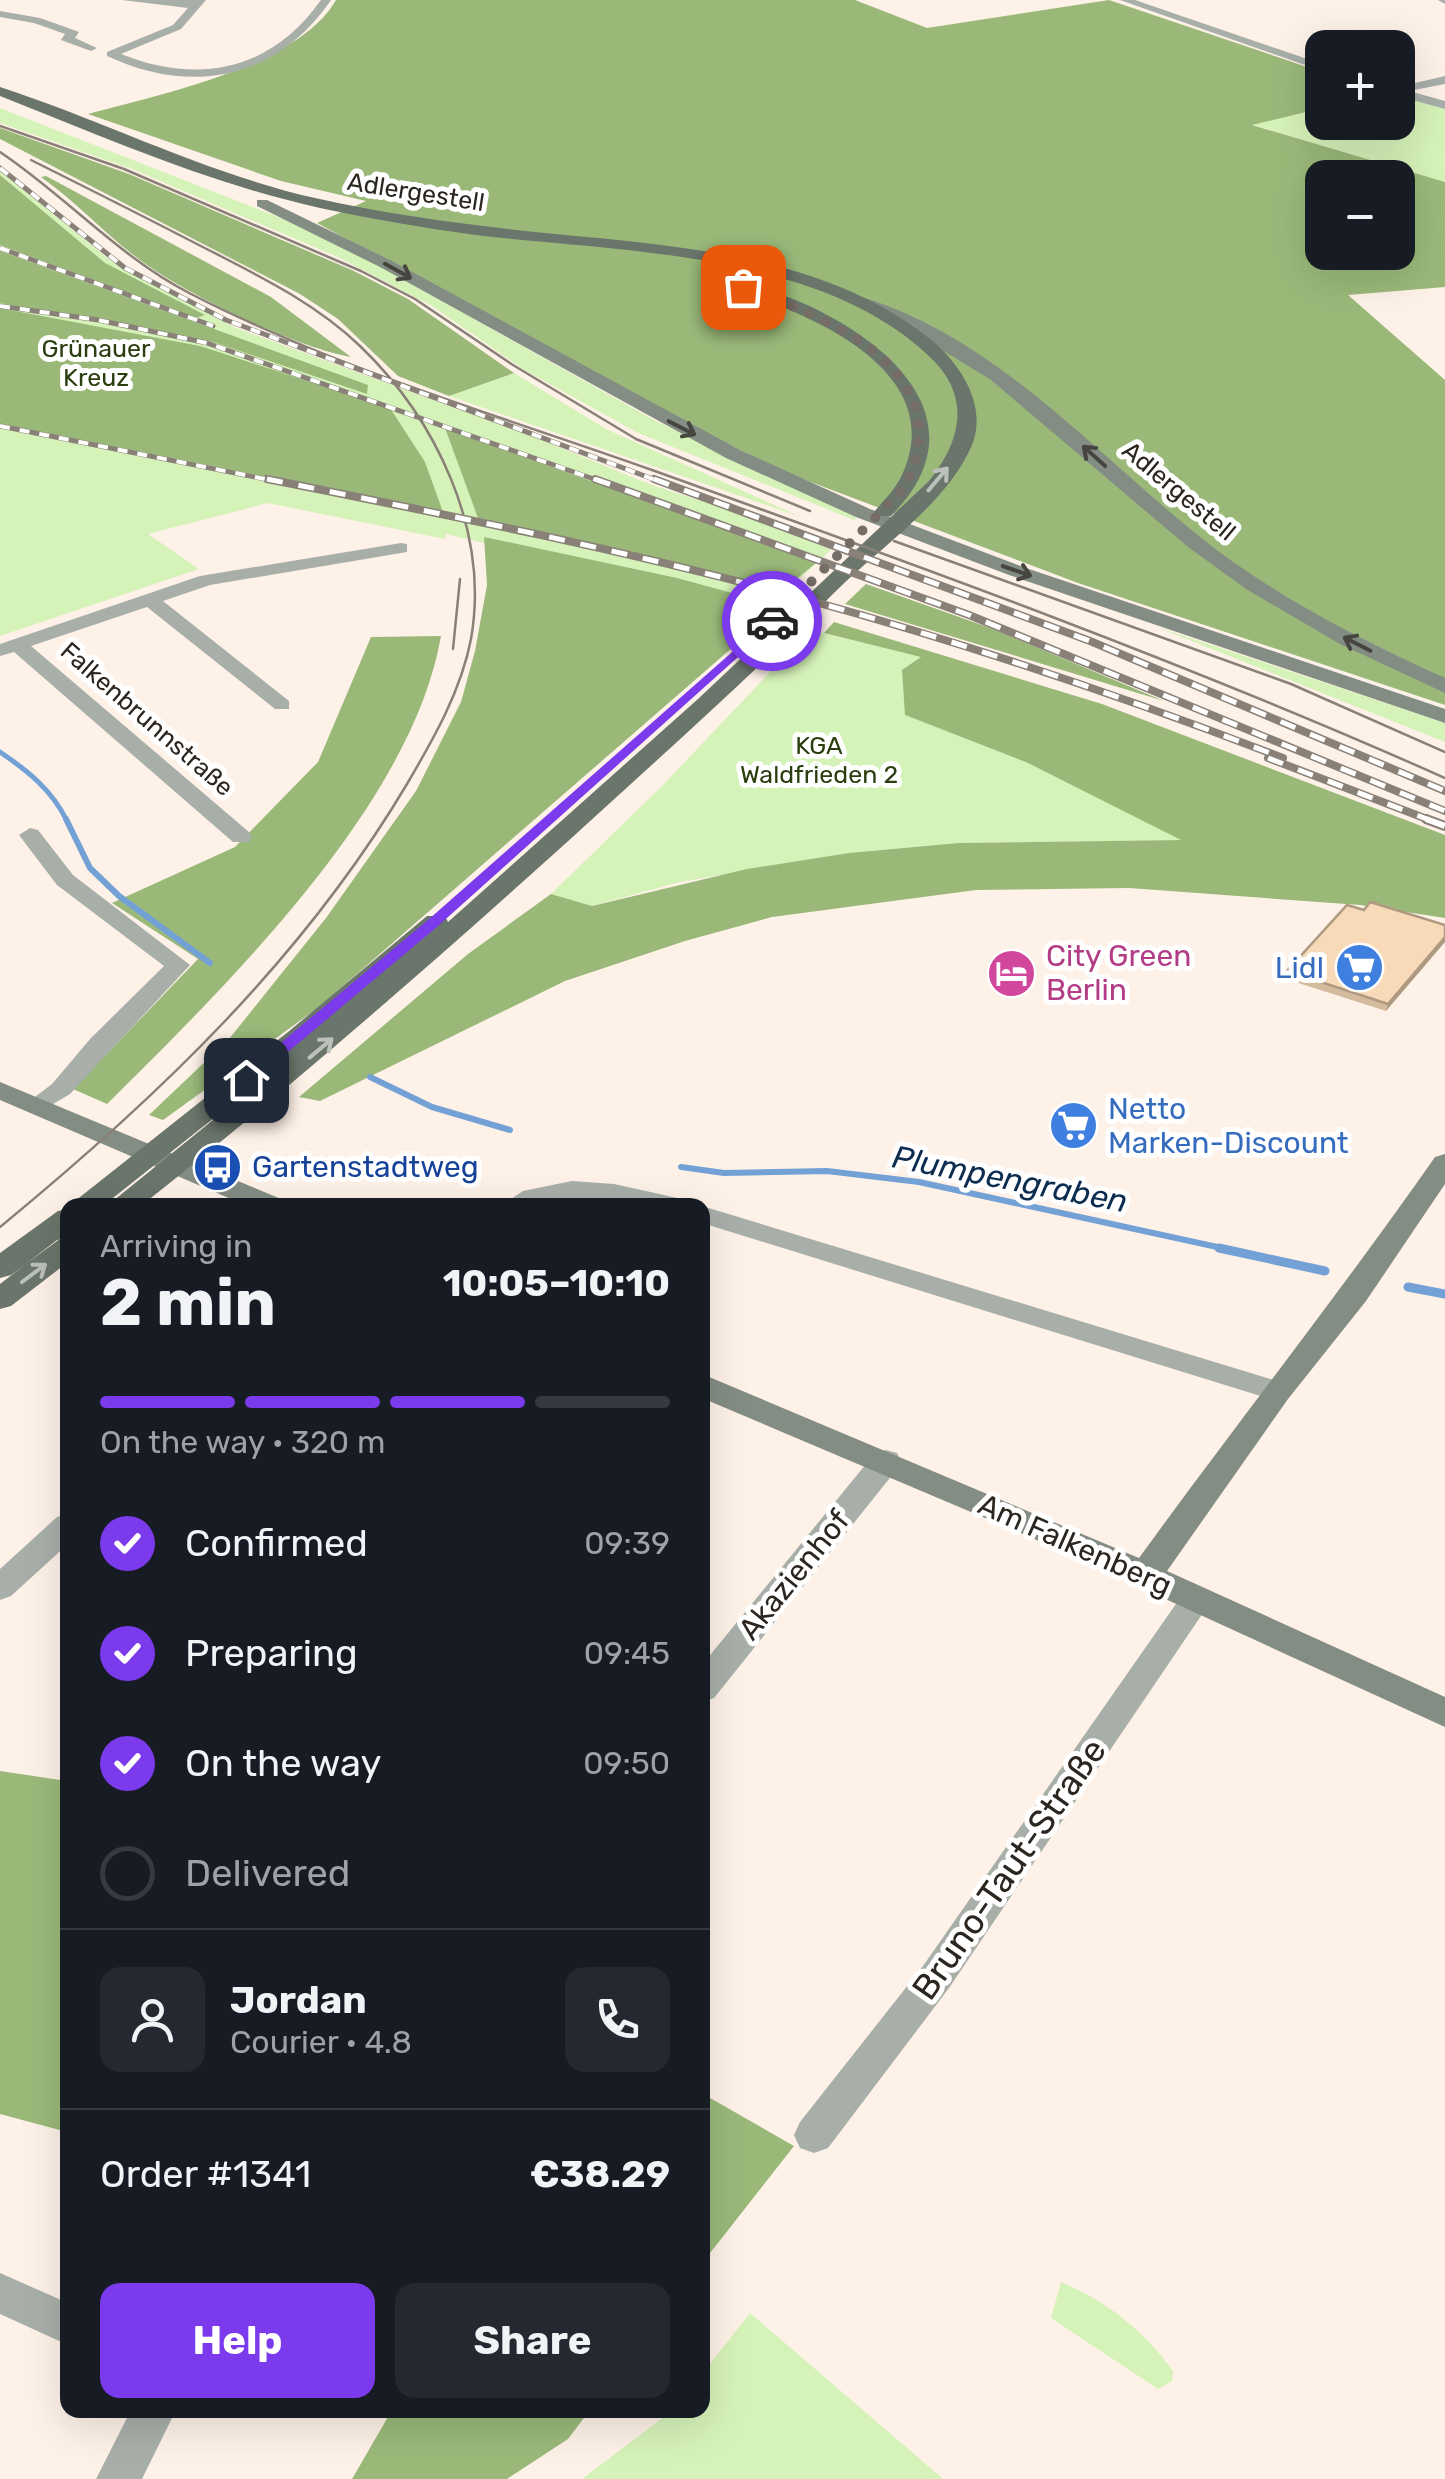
<!DOCTYPE html>
<meta charset="utf-8">
<style>
body{margin:0;font-family:Rubik,sans-serif;background:#242831;color:#f1f3f6;height:100vh;display:flex;flex-direction:column;font-size:38px;white-space:nowrap}
*{box-sizing:border-box;margin:0}
p{font-size:32px;color:#9ea1a6}
.icon{flex:none;width:55px;height:55px;fill:none;stroke:currentColor;stroke-width:2;stroke-linecap:round;stroke-linejoin:round}
.map{position:relative;flex:1;overflow:hidden}
.panel{position:absolute;left:60px;top:1198px;width:650px;height:1220px;display:flex;flex-direction:column;background:#171b24;border-radius:20px;box-shadow:0 10px 40px #0002}
.panel>*{flex:none}
.fabs{position:absolute;left:1305px;top:30px;display:grid;gap:20px}
.fabs a{display:grid;place-items:center;width:110px;height:110px;border-radius:20px;background:#171b24;box-shadow:0 10px 40px #0002;font-size:50px}
.pin{position:absolute;display:grid;place-items:center;width:85px;height:85px;color:#fff;margin:-42px;border-radius:20px;box-shadow:0 5px 15px #0006}
.courier{position:absolute;display:grid;place-items:center;width:100px;height:100px;margin:-50px;border:8px solid #7c3aed;border-radius:50%;background:#fff;color:#222;box-shadow:0 2px 12px #0007}
.headline em{font-style:normal;font-weight:700}
.headline div{display:flex;flex-direction:column-reverse}
.headline{display:flex;align-items:center;justify-content:space-between;height:170px;padding:0 40px}
h1{font-size:65px;font-weight:700;line-height:75px}
.bar{display:grid;grid-template-columns:repeat(4,1fr);gap:15px 10px;align-content:center;height:120px;padding:0 40px}
.bar i{height:12px;border-radius:8px;background:#363941}
.bar .on{background:#7c3aed}
.bar p{grid-column:span 4}
.line{display:flex;align-items:center;gap:25px;padding:0 40px;border-top:2px solid #363941}
.line div{flex:1}
.round{display:grid;place-items:center;flex:none;width:105px;height:105px;border-radius:20px;background:#242831}
ol{padding:0 40px;list-style:none}
li{display:flex;align-items:center;gap:30px;height:110px}
li p{margin-inline-start:auto}
li .icon{padding:10px;border-radius:50%;background:#7c3aed;color:#fff;stroke-width:4}
li:last-child{color:#9ea1a6}
li i{width:55px;height:55px;border:5px solid #363941;border-radius:50%}
.primary-button{display:flex;gap:20px;margin-top:auto;padding:20px 40px}
.primary-button a{flex:1;height:115px;border-radius:20px;background:#7c3aed;color:#fff;font-size:40px;font-weight:700;line-height:115px;text-align:center}
.primary-button a+a{background:#242831;color:#f1f3f6}
.map>svg:first-child{display:block}
.green{fill:#d5f2b8}
.forest{fill:#9ab979;fill-rule:evenodd}
.lines{fill:none;stroke-linecap:round;stroke-linejoin:round}
.stream-far2{stroke:#73a1d6;stroke-width:5}
.stream-far1{stroke:#73a1d6;stroke-width:6}
.stream{stroke:#73a1d6;stroke-width:9}
.street{fill:#a8afa9;fill-rule:evenodd}
.secondary{fill:#848d84;fill-rule:evenodd}
.primary{fill:#6a756b;fill-rule:evenodd}
.tram{stroke:#898078;stroke-width:2.5}
.rail-far2-casing{stroke:#898078;stroke-width:5}
.rail-far1-casing{stroke:#898078;stroke-width:8}
.rail-casing{stroke:#898078;stroke-width:10}
.rail-far2{stroke:#fff;stroke-width:4;stroke-dasharray:10;stroke-linecap:butt}
.rail-far1{stroke:#fff;stroke-width:5;stroke-dasharray:16;stroke-linecap:butt}
.rail{stroke:#fff;stroke-width:6;stroke-dasharray:20;stroke-linecap:butt}
.wall{fill:#d5bb9e}
.shaded-wall{fill:#ae9981}
.building{fill:#f8dab8;stroke:#ae9981;stroke-width:2.5}
.oneway{stroke:#46453f}
.oneway2{stroke:#bcc1bc}
.route{fill:#7c3aed}
.done{stroke:#766d66;stroke-width:10;stroke-dasharray:0 18}
.labels{text-anchor:middle;dominant-baseline:central;stroke-width:10;stroke-linejoin:round;paint-order:stroke}
.far-street-label{font-size:25px;fill:#2c2621;stroke:#fff}
.far-park-label{font-size:25px;fill:#2b3e10;stroke:#fff}
.hotel-label{font-size:30px;fill:#b23c85;stroke:#fff;text-anchor:start}
.shop-label{font-size:30px;fill:#366cbe;stroke:#fff;text-anchor:end}
.transit-label{font-size:30px;fill:#164399;stroke:#fff;text-anchor:start}
.street-label{font-size:30px;fill:#2c2621;stroke:#fff}
.water-label{font-size:32px;font-style:italic;fill:#0c2d50;stroke:#fff}
.near-street-label{font-size:35px;fill:#2c2621;stroke:#fff}
</style>
<div class="map">
<svg width="1445" height="2479" viewBox="0 0 1445 2479">
<rect width="100%" height="100%" fill="#fef1e7"/>
<path class="green" d="M1398,94L1445,107V182L1250,124L1322,108V122H1398Z
M0,108L296,224L354,252L656,421L857,517L854,520L636,432L523,369L432,306L342,259L132,169L0,123Z
M0,171L110,260L236,328L529,435L652,485L836,545L766,610L446,534L445,539L268,503L148,534L199,569L0,636Z
M514,373L606,429L801,517L449,396Z
M1154,626L1445,723V742Z
M810,630L923,657L905,715L1028,763L1184,840L958,843L849,853L680,882L591,906L551,894L662,786Z
M1061,2282C1108,2302 1143,2330 1173,2371L1172,2381L1158,2389L1051,2318Z
M750,2313L943,2479H582L673,2410H702L703,2373Z"/>
<path class="forest" d="M336,0H855L927,28L1109,0L1322,72V108L1252,125L1445,182V287L1348,295L1445,380V705L1078,583L779,470L675,417L317,223L366,201L281,181L88,114C158,95 299,66 336,0ZM1322,178H1398V252H1322Z
M0,128L129,174L354,271L408,299L514,373L449,396L398,376L338,319L300,294L0,139Z
M0,175L105,263L205,315L196,318L0,245Z
M46,176L271,297L351,357C296,348 181,292 136,257C103,232 75,201 41,177Z
M0,251L368,385L367,394L213,342L0,303Z
M0,308L200,346L390,408L425,462L443,512L0,424Z
M445,428L816,563L784,589L478,518Z
M484,537L677,578L780,606L319,1007L163,1120L149,1115L229,1039L326,918L416,791L461,702L475,651L487,585Z
M866,584L996,630L1164,701L845,604Z
M834,622L1102,704L1445,835V918L1360,905L1129,888L976,890L772,917L685,941L565,981L320,1101L299,1097L468,954L551,894L592,906L747,869L849,853L958,843L1181,840L1028,763L905,715L902,670L921,657L824,633Z
M441,636C412,805 226,986 107,1104L73,1089L198,959L112,903L235,847L318,762L371,637Z
M0,1771L67,1781V2132L0,2114Z
M703,2094L794,2146L703,2262Z
M392,2410H590L568,2439L507,2479H352Z"/>
<g class="lines">
<path class="stream-far2" d="M0,752C28,771 52,790 67,821"/>
<path class="stream-far1" d="M66,819L90,868L119,896L210,963
M370,1077L432,1107L510,1130
M681,1167L724,1173L827,1171L919,1182L1231,1250"/>
<path class="stream" d="M1219,1248L1325,1271
M1408,1287L1445,1294"/>
<path class="street" d="M122,0H206L181,29L121,54C198,85 271,71 321,0H331C277,79 192,96 107,56V52L173,25L188,8Z
M1120,0H1135L1322,64V71Z
M1438,0H1445V4Z
M0,11L40,18L79,32L75,38L97,48L91,51L61,40L65,34L34,23L0,17Z
M1445,76V84L1409,91L1445,101V109L1398,96V87Z
M401,543L407,544V552L210,585L163,601L289,701V709H275L147,607L31,646L249,832L252,837L249,842H233L14,652L0,656V644L200,576Z
M30,828L38,830L73,875L190,965L70,1094L36,1114L27,1111L23,1106L52,1084L91,1038L164,966L57,885L19,835Z
M572,1181L614,1184L682,1199L686,1205L572,1198L537,1205H502L523,1191Z
M702,1206L1287,1384L1292,1391L1287,1398H1267L702,1223Z
M886,1450L897,1453L901,1461L897,1469L714,1698L702,1702V1665L875,1453Z
M68,1514V1544L11,1596L0,1600V1569L57,1517Z
M1196,1587L1207,1591L1212,1599L1207,1607L949,1988L828,2148L814,2153L800,2148L794,2135L800,2122L923,1966L1185,1591Z
M0,2273L68,2303V2345L0,2314Z
M131,2410H176L142,2479H96Z"/>
<path class="secondary" d="M257,200H267L392,261L740,450L870,509L1023,567L1445,709V723L1009,575L856,517L726,458L380,267L257,206Z
M858,296C993,335 1094,452 1200,537C1274,596 1359,639 1445,678V693L1340,644L1246,589L1188,547L991,380L903,326L852,304L850,301Z
M0,1082L281,1199L286,1205H245L0,1100Z
M1445,1154V1184L1366,1301L1288,1399L1167,1571L1445,1697V1727L1030,1537L702,1398V1374L1139,1558C1237,1423 1340,1293 1435,1157Z"/>
<path class="primary" d="M0,87C107,122 205,173 315,198C385,214 455,223 525,231C659,245 820,250 930,339C960,363 988,405 972,445C947,504 880,547 836,591C749,678 657,760 566,843C428,967 288,1090 142,1205H108L286,1061L104,1205H70L288,1032L427,916H445L448,922L698,699L929,481C959,444 972,400 934,361C825,251 620,252 476,235C424,228 372,219 320,208C208,183 106,138 0,96Z
M713,277C734,274 760,287 780,294C874,328 991,415 891,516H877L874,512C884,500 895,490 902,475C953,364 791,306 713,283Z
M68,1209V1233L11,1275L0,1278V1253L58,1211Z
M68,1238V1262L11,1306L0,1309V1284L57,1240Z"/>
<path class="tram" d="M0,126L124,169L361,271L415,299L513,365L636,439L810,511
M0,152C66,196 120,258 191,294C337,369 498,415 652,470C919,566 1185,662 1445,778
M894,541L1291,684L1445,752
M453,649L460,579
M0,1227C157,1098 303,959 407,784C434,738 461,691 471,639C490,531 436,419 360,346C312,300 251,272 193,242C139,214 85,187 31,160"/>
<defs>
<path id="rail-far2" d="M0,168L125,268L226,320L661,482
M0,248L213,326
M0,306L98,320L207,343L602,482
M0,426L280,482"/>
<path id="rail-far1" d="M267,479C448,515 630,551 808,600C969,644 1127,698 1283,758
M595,479L969,615L1445,811
M654,479L1090,641L1445,791
M1268,758L1432,821"/>
<path id="rail" d="M1426,819L1445,826"/>
</defs>
<use href="#rail-far2" class="rail-far2-casing"/>
<use href="#rail-far1" class="rail-far1-casing"/>
<use href="#rail" class="rail-casing"/>
<use href="#rail-far2" class="rail-far2"/>
<use href="#rail-far1" class="rail-far1"/>
<use href="#rail" class="rail"/>
</g>
<path class="wall" d="M1445,925L1386,1011L1286,979L1287,971Z"/>
<path class="shaded-wall" d="M1445,937V942L1386,1011L1388,1004Z"/>
<path class="building" d="M1370,902L1445,925V937L1388,1004L1287,971L1347,905L1364,910Z"/>
<defs><path id="oneway-shaft" d="M-6 0H5M1.5-3L5.5 0L1.5 3" fill="none" stroke-width="1.6" stroke-linecap="round" stroke-linejoin="round" transform="scale(2.5)"/></defs>
<g class="oneway">
<use href="#oneway-shaft" transform="translate(398 271) rotate(29)"/>
<use href="#oneway-shaft" transform="translate(682 428) rotate(27)"/>
<use href="#oneway-shaft" transform="translate(1094 456) rotate(-138)"/>
<use href="#oneway-shaft" transform="translate(1017 571) rotate(19)"/>
<use href="#oneway-shaft" transform="translate(1357 644) rotate(-153)"/>
</g>
<g class="oneway2">
<use href="#oneway-shaft" transform="translate(938 479) rotate(-50)"/>
<use href="#oneway-shaft" transform="translate(321 1048) rotate(-40)"/>
<use href="#oneway-shaft" transform="translate(34 1273) rotate(-37)"/>
</g>
<path class="route" d="M772,617L776,623L438,926L251,1083H240V1077L428,920Z"/>
<g class="lines">
<path class="done" d="M743,287C832,320 963,370 904,489L772,621"/>
</g>
<defs>
<symbol id="supermarket-disc" viewBox="-11 -11 22 22"><circle r="9.5" fill="#3f7fe0" stroke="#fff"/><path d="M-6-5.5h2.5l.6 2H6L4.5 2H-2.5L-4.4-4H-6ZM-1.5 3.2a1.3 1.3 0 1 0 .1 0ZM3 3.2a1.3 1.3 0 1 0 .1 0Z" fill="#fff"/></symbol>
<symbol id="hotel-disc" viewBox="-11 -11 22 22"><circle r="9.5" fill="#d1479c" stroke="#fff"/><path d="M-6-4.5h1.5V1H6V5H4.5V3h-9V5H-6ZM-4 0a1.8 1.8 0 1 1 3.6 0ZM.5 0V-2.5h3Q6-2.5 6 0Z" fill="#fff"/></symbol>
<symbol id="bus-disc" viewBox="-11 -11 22 22"><circle r="9.5" fill="#1a4fb4" stroke="#fff"/><path d="M-5-6H5V4H4V6H2V4H-2V6H-4V4H-5ZM-3.5-4V0h7V-4ZM-3.5 1.2v1.5H-2V1.2ZM2 1.2v1.5H3.5V1.2Z" fill="#fff"/></symbol>
</defs>
<g fill-rule="evenodd">
<use href="#supermarket-disc" x="1332" y="940" width="55" height="55"/>
<use href="#hotel-disc" x="984" y="946" width="55" height="55"/>
<use href="#supermarket-disc" x="1046" y="1098" width="55" height="55"/>
<use href="#bus-disc" x="190" y="1140" width="55" height="55"/>
</g>
<g class="labels">
<g class="far-street-label">
<text transform="translate(416 192) rotate(9)">Adlergestell</text>
<text transform="translate(1179 491) rotate(40)">Adlergestell</text>
<text transform="translate(147 719) rotate(41)">Falkenbrunnstraße</text>
</g>
<g class="far-park-label">
<text x="96" y="348">Grünauer<tspan x="96" dy="29">Kreuz</tspan></text>
<text x="819" y="745">KGA<tspan x="819" dy="29">Waldfrieden 2</tspan></text>
</g>
<g class="hotel-label">
<text x="1046" y="956">City Green<tspan x="1046" dy="34">Berlin</tspan></text>
</g>
<g class="shop-label">
<text x="1324" y="968">Lidl</text>
<text x="1108" y="1109" text-anchor="start">Netto<tspan x="1108" dy="34">Marken-Discount</tspan></text>
</g>
<g class="transit-label">
<text x="252" y="1167">Gartenstadtweg</text>
</g>
<g class="street-label">
<text transform="translate(1075 1545) rotate(24)">Am Falkenberg</text>
<text transform="translate(794 1575) rotate(-51)">Akazienhof</text>
</g>
<g class="water-label">
<text transform="translate(1010 1179) rotate(11)">Plumpengraben</text>
</g>
<g class="near-street-label">
<text transform="translate(1009 1869) rotate(-55)">Bruno-Taut-Straße</text>
</g>
</g>
</svg>
<div class="fabs">
<a>+</a>
<a>−</a>
</div>
<div class="pin" style="left:743px;top:287px;background:#ea580c"><svg class="icon" aria-label="bag" viewBox="0 0 24 24"><path d="M5 8h14l-1 12H6zM9 8a3 3 0 0 1 6 0"/></svg></div>
<div class="pin" style="left:246px;top:1080px;background:#1f2937"><svg class="icon" aria-label="home" viewBox="0 0 24 24"><path d="M3 11l9-7 9 7M6 9v11h12V9"/></svg></div>
<div class="courier" style="left:772px;top:621px"><svg class="icon" aria-label="car" viewBox="0 0 24 24"><path d="M5 17H2v-5l4-1 3-4h7l3 4 3 1v5h-3M9 17h6M6 11h13"/><circle cx="7" cy="17" r="2"/><circle cx="17" cy="17" r="2"/></svg></div>
<section class="panel">
<div class="headline"><div><h1>2 min</h1><p>Arriving in</p></div><em>10:05–10:10</em></div>
<div class="bar"><i class="on"></i><i class="on"></i><i class="on"></i><i></i><p>On the way · 320 m</p></div>
<ol>
<li><svg class="icon" aria-label="check" viewBox="0 0 24 24"><path d="M5 12l5 5 9-10"/></svg>Confirmed<p>09:39</p></li>
<li><svg class="icon" aria-label="check" viewBox="0 0 24 24"><path d="M5 12l5 5 9-10"/></svg>Preparing<p>09:45</p></li>
<li><svg class="icon" aria-label="check" viewBox="0 0 24 24"><path d="M5 12l5 5 9-10"/></svg>On the way<p>09:50</p></li>
<li><i></i>Delivered</li>
</ol>
<div class="line" style="height:180px"><a class="round"><svg class="icon" aria-label="person" viewBox="0 0 24 24"><circle cx="12" cy="8" r="4"/><path d="M4 21q1-7 8-7t8 7"/></svg></a><div><b>Jordan</b><p>Courier · 4.8</p></div><a class="round"><svg class="icon" aria-label="phone" viewBox="0 0 24 24"><path d="M5 4h4l2 5-3 2q2 4 5 5l2-3 5 2v4C11 20 4 13 5 4z"/></svg></a></div>
<div class="line" style="height:130px"><div>Order #1341</div><b>€38.29</b></div>
<div class="primary-button"><a>Help</a><a>Share</a></div>
</section>
</div>
